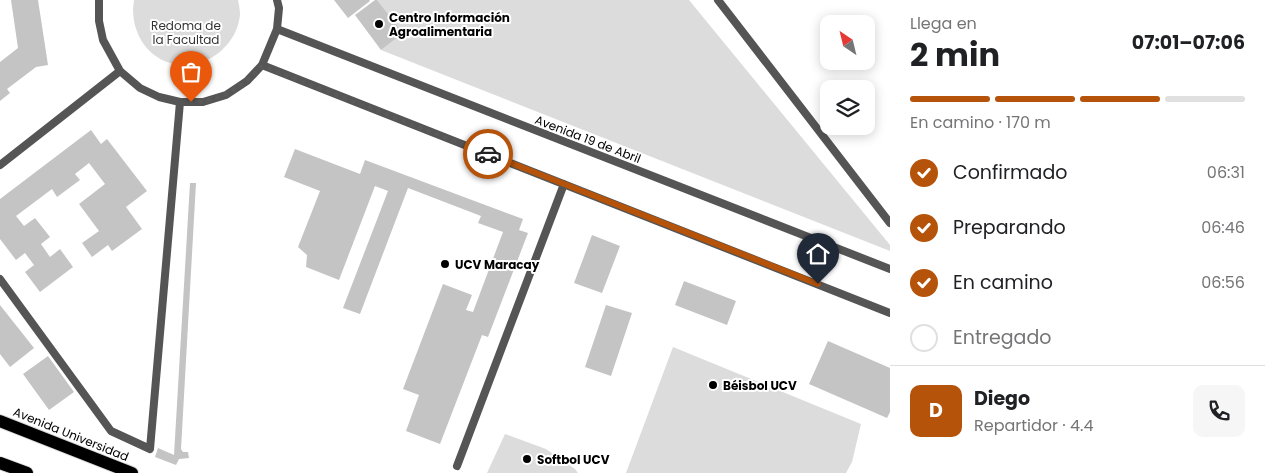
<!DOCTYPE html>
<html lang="es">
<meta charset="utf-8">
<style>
body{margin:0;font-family:Poppins,sans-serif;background:#f6f6f6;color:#202124;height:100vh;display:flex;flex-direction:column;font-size:19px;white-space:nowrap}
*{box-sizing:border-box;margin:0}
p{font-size:16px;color:#757577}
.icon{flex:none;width:28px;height:28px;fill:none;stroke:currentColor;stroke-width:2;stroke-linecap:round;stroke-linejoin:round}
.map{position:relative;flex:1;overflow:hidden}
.details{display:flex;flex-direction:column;background:#fff;width:375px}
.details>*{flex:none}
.needle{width:32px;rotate:325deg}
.fabs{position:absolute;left:820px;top:15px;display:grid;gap:10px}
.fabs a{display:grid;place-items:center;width:55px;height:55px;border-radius:10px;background:#fff;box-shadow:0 2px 12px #0003;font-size:25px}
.pin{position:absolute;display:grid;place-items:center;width:42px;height:42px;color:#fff;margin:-51px -21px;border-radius:50% 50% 50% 0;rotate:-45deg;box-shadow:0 0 5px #0007}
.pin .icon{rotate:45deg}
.courier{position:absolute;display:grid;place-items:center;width:50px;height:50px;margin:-25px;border:4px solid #b45309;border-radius:50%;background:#fff;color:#222;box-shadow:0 1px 6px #0007}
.head em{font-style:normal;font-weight:700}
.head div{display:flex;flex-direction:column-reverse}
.head{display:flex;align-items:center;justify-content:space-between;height:85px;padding:0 20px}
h1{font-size:32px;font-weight:700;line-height:38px}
.bar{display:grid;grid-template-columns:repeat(4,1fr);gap:8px 5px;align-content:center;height:60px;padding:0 20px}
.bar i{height:6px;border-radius:4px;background:#e0e0e0}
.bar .current{background:#b45309}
.bar p{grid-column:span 4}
.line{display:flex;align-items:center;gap:12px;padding:0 20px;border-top:1px solid #e0e0e0}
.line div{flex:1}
.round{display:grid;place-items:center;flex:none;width:52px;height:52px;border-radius:10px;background:#f6f6f6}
ol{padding:0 20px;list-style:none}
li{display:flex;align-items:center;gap:15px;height:55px}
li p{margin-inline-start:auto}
li .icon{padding:5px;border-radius:50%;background:#b45309;color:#fff;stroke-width:4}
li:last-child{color:#757577}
li i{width:28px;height:28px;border:2px solid #e0e0e0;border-radius:50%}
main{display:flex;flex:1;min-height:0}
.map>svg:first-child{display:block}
.green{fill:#dcdcdc}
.building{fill:#c4c4c4}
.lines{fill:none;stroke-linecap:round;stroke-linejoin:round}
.primary-casing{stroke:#dbdbdb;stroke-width:14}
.service{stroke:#555;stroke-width:8}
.primary{stroke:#000;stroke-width:12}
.done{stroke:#595959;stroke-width:5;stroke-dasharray:0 9}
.route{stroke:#b45309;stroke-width:6}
.poi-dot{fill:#000;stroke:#fff;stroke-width:2}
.labels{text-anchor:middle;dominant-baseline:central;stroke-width:4;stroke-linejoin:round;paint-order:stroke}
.poi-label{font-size:12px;font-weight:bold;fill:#000;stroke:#fff;text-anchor:start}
.park-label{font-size:12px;fill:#333;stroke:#fff}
.street-label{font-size:12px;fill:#000;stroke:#fff}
</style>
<main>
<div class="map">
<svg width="890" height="473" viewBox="0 0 890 473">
<rect width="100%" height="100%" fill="#fff"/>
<path class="green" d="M134,0H238C239,5 240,10 240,15C237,46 205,71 174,64C145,58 129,28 134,0Z
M377,0H689L890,245V251L381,50L402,33Z
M673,347L861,424L852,462L846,473H626Z
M505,434L546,449L575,469L578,473H487Z"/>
<path class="building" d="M11,0H38L48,65L36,67L7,89L10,93L0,101V62L18,48Z
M334,0H369L370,1L348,18Z
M375,0H377L403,33L381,50L355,15Z
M91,130L101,144L107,139L147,191L126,207L142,229L112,251L108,245L92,257L82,243L99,231L79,204L105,184L89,163L75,174L80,180L57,197L52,189L16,216L24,226L35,218L50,237L41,244L50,257L60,249L73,267L40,292L25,272L34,265L25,253L16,260L0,239V199Z
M295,149L360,174L365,160L523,219L519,230L528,233L488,337L482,335L440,444L406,431L419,395L403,389L443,284L472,295L466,310L473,312L503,232L478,223L481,216L408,188L360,314L343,308L388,191L375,186L339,280L306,267L307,255L298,247L320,191L284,177Z
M190,183H196L181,449L183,452H188L189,458L179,459L176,465L155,457L158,448L174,455Z
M592,235L620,246L602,293L574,283Z
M684,281L736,301L727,325L675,305Z
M0,305L34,348L10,367L0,354Z
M606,305L632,313L611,376L585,367Z
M828,341L890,368V412L887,418L809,384Z
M48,356L74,392L49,410L23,374Z"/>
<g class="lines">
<defs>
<path id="primary" d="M0,421L132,473
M0,463L27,473"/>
</defs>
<use href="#primary" class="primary-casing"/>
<path class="service" d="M99,0V21L103,40L120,71L140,88L159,97L180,102H203L226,95L247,81L262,65L277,29L279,8L277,0
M718,0L890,223
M277,29L890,269
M262,65L890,313
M0,165L120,71
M0,279L111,431L150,449L180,102
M457,466L564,184"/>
<use href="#primary" class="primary"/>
</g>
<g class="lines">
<path class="done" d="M191,102C223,101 241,88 262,66L488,154"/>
<path class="route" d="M488,154L818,284"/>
</g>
<g class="poi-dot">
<circle cx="379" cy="24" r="5"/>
<circle cx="445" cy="264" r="5"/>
<circle cx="713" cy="385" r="5"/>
<circle cx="527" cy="459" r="5"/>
</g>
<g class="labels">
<g class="poi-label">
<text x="389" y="17">Centro Información<tspan x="389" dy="14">Agroalimentaria</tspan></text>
<text x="455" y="264">UCV Maracay</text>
<text x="723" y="385">Béisbol UCV</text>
<text x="537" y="459">Softbol UCV</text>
</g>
<g class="park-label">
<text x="186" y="25">Redoma de<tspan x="186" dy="14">la Facultad</tspan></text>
</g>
<g class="street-label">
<text transform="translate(588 139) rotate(21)">Avenida 19 de Abril</text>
<text transform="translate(71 434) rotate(22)">Avenida Universidad</text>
</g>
</g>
</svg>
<div class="fabs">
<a><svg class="needle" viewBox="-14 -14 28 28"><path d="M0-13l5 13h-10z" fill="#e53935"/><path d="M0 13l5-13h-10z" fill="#757577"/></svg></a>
<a><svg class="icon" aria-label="layers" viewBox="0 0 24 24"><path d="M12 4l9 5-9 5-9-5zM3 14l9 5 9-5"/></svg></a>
</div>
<div class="pin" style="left:191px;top:102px;background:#ea580c"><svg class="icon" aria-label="bag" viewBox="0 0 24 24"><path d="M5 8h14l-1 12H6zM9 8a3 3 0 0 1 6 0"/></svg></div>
<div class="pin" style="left:818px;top:284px;background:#1f2937"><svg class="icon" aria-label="home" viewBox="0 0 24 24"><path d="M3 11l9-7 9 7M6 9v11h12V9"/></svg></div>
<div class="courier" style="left:488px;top:154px"><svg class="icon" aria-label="car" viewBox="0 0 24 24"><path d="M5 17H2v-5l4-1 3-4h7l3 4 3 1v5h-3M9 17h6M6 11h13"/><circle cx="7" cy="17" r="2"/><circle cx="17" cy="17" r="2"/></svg></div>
</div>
<section class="details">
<div class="head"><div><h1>2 min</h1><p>Llega en</p></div><em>07:01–07:06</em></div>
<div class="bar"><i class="current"></i><i class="current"></i><i class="current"></i><i></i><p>En camino · 170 m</p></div>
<ol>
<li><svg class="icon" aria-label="check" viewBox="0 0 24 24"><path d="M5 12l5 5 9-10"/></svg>Confirmado<p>06:31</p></li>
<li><svg class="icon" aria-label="check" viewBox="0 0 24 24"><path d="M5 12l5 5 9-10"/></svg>Preparando<p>06:46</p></li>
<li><svg class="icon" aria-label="check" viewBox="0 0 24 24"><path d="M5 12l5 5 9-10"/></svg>En camino<p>06:56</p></li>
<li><i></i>Entregado</li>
</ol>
<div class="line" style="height:90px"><b class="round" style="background:#b45309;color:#fff">D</b><div><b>Diego</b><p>Repartidor · 4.4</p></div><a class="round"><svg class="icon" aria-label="phone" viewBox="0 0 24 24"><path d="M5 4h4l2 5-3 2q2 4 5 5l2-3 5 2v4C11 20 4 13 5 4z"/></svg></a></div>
</section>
</main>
